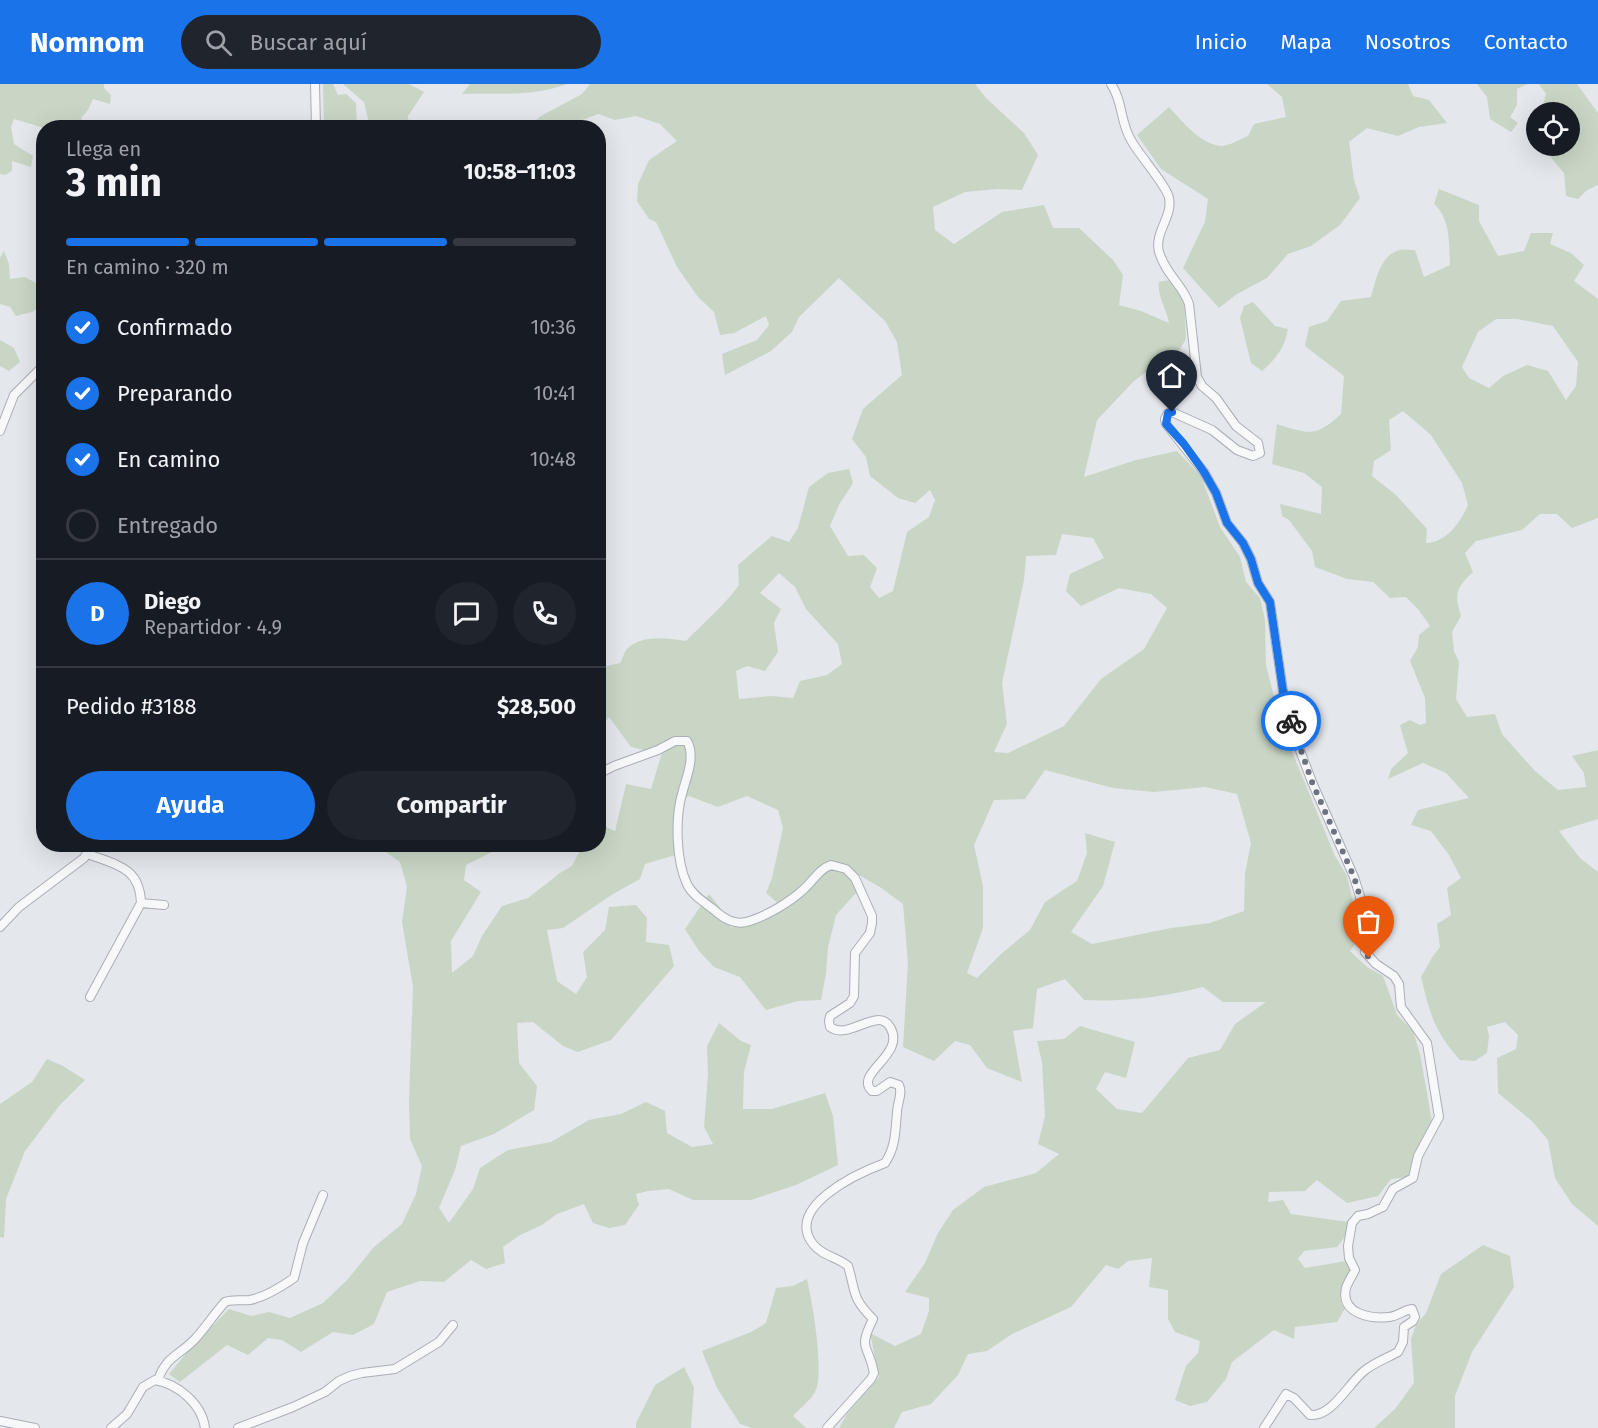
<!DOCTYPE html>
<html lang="es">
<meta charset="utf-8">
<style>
body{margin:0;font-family:"Fira Sans",sans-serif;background:#20242c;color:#f1f3f6;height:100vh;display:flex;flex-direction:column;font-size:22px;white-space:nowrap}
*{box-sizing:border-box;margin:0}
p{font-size:20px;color:#9ea1a6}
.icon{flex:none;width:33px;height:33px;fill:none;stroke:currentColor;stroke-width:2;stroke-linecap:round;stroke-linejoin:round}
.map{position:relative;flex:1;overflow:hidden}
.side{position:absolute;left:36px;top:36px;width:570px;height:732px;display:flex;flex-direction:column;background:#171b24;border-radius:24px;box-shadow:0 6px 24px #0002}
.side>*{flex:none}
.fabs{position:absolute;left:1526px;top:18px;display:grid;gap:12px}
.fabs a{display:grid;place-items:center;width:54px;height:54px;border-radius:50%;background:#171b24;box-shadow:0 6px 24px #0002;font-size:30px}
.pin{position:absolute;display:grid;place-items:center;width:51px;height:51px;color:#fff;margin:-62px -26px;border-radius:50% 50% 50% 0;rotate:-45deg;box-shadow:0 0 6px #0007}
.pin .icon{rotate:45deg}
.courier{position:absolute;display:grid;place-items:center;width:60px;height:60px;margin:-30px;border:4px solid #1a73e8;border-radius:50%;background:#fff;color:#222;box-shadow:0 2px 8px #0007}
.headline em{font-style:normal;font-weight:700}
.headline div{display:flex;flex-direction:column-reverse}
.headline{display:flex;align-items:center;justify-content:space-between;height:102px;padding:0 30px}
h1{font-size:39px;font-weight:700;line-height:45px}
.bar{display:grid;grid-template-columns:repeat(4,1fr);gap:9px 6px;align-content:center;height:72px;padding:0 30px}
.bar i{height:8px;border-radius:4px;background:#363941}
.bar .active{background:#1a73e8}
.bar p{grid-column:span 4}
.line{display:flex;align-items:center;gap:15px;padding:0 30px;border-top:2px solid #363941}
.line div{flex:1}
.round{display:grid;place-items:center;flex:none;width:63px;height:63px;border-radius:32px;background:#20242c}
ol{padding:0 30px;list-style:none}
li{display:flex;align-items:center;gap:18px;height:66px}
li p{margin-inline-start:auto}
li .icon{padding:6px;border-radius:50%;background:#1a73e8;color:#fff;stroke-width:4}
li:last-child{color:#9ea1a6}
li i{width:33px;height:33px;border:3px solid #363941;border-radius:50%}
.cta{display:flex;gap:12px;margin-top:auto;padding:12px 30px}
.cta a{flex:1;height:69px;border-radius:36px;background:#1a73e8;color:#fff;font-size:24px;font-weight:700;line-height:69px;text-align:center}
.cta a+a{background:#20242c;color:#f1f3f6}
header{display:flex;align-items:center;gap:36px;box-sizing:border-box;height:84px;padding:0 30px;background:#1a73e8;color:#fff}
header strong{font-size:28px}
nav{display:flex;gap:33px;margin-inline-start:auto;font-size:21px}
.search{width:420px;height:54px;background:#20242c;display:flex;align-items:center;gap:15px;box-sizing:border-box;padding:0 21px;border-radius:33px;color:#9ea1a6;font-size:22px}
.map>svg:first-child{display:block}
.green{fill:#c9d6c5;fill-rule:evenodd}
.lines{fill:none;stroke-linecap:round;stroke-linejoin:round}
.street-casing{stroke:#a9aeb7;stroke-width:10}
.street{stroke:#f7f8fa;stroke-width:8}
.done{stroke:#6c737f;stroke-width:6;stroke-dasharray:0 10.8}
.route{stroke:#1a73e8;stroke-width:8}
</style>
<header>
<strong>Nomnom</strong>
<div class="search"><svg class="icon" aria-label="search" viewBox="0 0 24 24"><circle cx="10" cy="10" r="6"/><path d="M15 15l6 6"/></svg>Buscar aquí</div>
<nav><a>Inicio</a><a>Mapa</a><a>Nosotros</a><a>Contacto</a></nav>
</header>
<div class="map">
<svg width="1598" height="1344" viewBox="0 0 1598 1344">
<rect width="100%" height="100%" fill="#e4e7ec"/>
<path class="green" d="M0,0H104V4L111,11L110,20L93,15L88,26L81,34L85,43L44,44L14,35L11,43L14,60L33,72L31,83L12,77V87L5,91L0,90Z
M323,0H333L338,11L346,10L356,19L357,43H324Z
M343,0H409L424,8L408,32L409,43H370L364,18Z
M470,0H567C533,13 498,9 462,10Z
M590,0H975L986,14L1024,49L1038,71L1022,106L997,105L965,108L933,123L935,146L954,160L1002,128L1044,121L1053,144H1079L1113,176L1123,191L1119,221L1141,227L1169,239C1167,225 1157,213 1159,198L1169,196L1184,215L1186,255L1176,272L1159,278L1133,298L1097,336L1084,393L1136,376L1177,367L1201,392L1220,443L1240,473L1246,498L1260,514L1265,536L1266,581L1274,613L1293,670L1335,772L1347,792L1359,844L1358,856L1350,867L1367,883L1383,892L1397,931L1413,947L1420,970L1432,1037L1415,1068L1408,1093L1391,1095L1378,1112L1347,1119L1317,1096L1305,1107L1269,1108L1268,1118L1283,1116L1291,1130L1356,1139L1337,1163L1304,1167L1298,1175L1305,1184L1352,1176L1359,1183L1350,1204V1216L1337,1238L1295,1243L1294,1255L1274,1246L1232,1278L1226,1295L1207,1318L1190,1322L1175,1316L1186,1282L1198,1269L1200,1257L1175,1248L1168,1235V1206L1149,1203L1152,1174L1128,1177L1118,1185L1106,1181L1071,1223L1012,1250L987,1267L968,1270L958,1291L931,1320L902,1328L894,1344H839L847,1330L879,1293L870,1249L895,1262L921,1250L929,1227V1214L905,1208L925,1179L938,1149L953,1126L984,1103L1036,1089L1059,1070L1038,1060L1045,1032L1042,978L1037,957L1064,955L1080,942L1135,958L1126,994L1105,988L1096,1005L1117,1025L1142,1029L1188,974L1220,966L1235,940L1266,918H1223L1203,903C1163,913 1125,918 1084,916L1065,895L1037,905L1033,944L1013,947L1022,998L987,984L970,961L955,957L934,977L903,963L908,879L903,820L880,803L857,790L856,809L836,831L828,863L826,890L821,916L798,917L766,926L740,893L714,883L699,867L685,845L709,810L729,835L730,843C751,844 766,835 781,822L766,809L772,794L783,744L778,726L747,712L718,723L689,712L678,716L679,770L645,780L640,795L613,810L563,844L547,846L557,897L576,910L587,893L583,868L605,846L609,823L636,821L647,834L646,858L669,861L674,882L611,956L578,968L563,962L533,938L517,939L519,979L537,1002L534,1026L494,1050L461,1062L455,1086L439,1124L449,1139L473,1105L480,1084L508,1066L551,1058L589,1036L621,1030L646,1018L665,1027L667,1049L692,1063L713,1060L704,1043L708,990L707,962L719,939L741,957L751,961L744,988L743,1025H772L825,1009L833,1032L838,1081L796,1101L751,1116H693L669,1105L648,1107L636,1110L639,1121L625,1141L609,1144L593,1139L584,1120L557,1130L542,1141L520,1151L503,1163L505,1179L486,1185L471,1176L444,1198L420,1197L387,1208L374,1240L353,1251L333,1248L301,1268L282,1256L268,1254L248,1271L227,1261L180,1298L169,1290L190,1265L229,1225L251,1232L269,1228L290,1234L323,1219L347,1196L374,1163L402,1140L416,1110L422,1082L410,1055L409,1016L413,903L402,838L407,803L400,778L376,761H498L496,766L466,781L464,796L481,808L451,857L452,889L473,872L482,852L502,822L528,814L560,789L572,782L580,766L572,761L598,760L599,740L615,747L626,700L651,705L662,669L678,660L648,667L631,663L609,633L599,645V584L620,579C622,576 624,569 626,566C640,550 668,554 686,557C704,538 724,522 739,501L738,481L772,452L789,458L798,444L809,403L828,389L849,385L853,399L839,421L830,442L848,472L864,471L877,484L870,503L879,514L893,507L907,448L929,433L935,416L930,406L915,419L898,414L870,392L866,373L852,355L863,325L902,291L897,258L885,237L839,194L799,233L792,248L771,267L725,291L722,270L757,256L769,241L766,232L734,249L720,251L714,228L698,213L677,183L656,138L649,135L637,117L638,100L649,76L677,57L660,40L636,32L615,36L598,30L564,43H527L541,32L582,10ZM1062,450L1093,454L1104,474L1070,490L1066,507L1081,522L1119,504L1151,510L1167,524L1144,565L1101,595L1064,642L1008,669L994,668L1007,640L1002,599L1024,496L1026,472L1056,471ZM779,489L795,503L806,525L838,560L842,580L827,591L800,597L793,614L771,612L739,615L736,587L747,582L765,587L778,568L774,539L781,525L760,509ZM1045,686L1113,704L1154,708L1205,703L1237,710L1251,759L1245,789L1244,827L1210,839L1171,844L1092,860L1071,848L1103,802L1115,758L1085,749L1087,769L1077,797L1045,818L1030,846L1001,870L977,894L967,889L983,844V802L974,761L994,716L1025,715Z
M1267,0H1408L1413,12L1429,16L1447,39L1419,43L1398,52L1367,44L1349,58L1354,96L1360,114L1340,141L1311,162L1288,170L1267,194L1237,210L1219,224L1183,184L1205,138L1208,115L1161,85L1137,51L1169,23C1183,38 1200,60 1221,62C1229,62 1240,55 1248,52L1254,40L1286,33L1282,13Z
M1477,0H1527L1517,5V21L1510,33L1518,39L1511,48L1490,35L1487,13Z
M1539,0H1577L1598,29V101L1587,106L1578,115L1566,112L1564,89L1549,71L1543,62H1569V28H1541L1546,10Z
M1439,105L1479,121V137L1498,172L1524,167L1531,149H1553L1550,160L1571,169L1584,181L1574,197L1598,215V434L1572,444L1557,430H1540L1522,446L1476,457L1465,469L1473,488C1456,504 1454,509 1461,532L1452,548L1454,567L1459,578L1456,615L1467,633L1495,630L1502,650L1535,687L1558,706L1586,703L1584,689L1572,672L1598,666V735L1559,747L1580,774L1598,788V1142L1572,1120L1555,1094L1548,1056L1532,1037L1498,1009L1497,974L1516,965L1518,951L1505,938L1487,943L1489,952L1487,969L1475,977L1460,976C1434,947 1430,930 1421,893L1433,872L1440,863L1437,840L1451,831L1447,804L1461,794L1449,771L1431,747L1411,741L1418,726L1469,714L1446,689L1423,679L1388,695L1391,685L1408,669L1400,641L1410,636L1420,641L1426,639L1425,614L1410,577L1418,563L1419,551L1430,542L1418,525L1406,513L1390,514L1373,498L1347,495L1315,483L1312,467L1289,436L1282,432L1280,420L1321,430L1322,403L1304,389L1272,380L1277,340C1309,350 1315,354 1341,330L1344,292L1305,262L1309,243L1327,237L1341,217L1371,213C1376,196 1380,171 1400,166C1404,165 1410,166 1415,166L1424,193L1450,181C1449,160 1451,135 1434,120ZM1496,235H1517L1553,242L1578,278L1576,302L1566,316L1548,287L1527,281L1503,292L1489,304L1469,294L1462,283L1478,248ZM1403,327L1431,351L1462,399L1468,421C1460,439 1447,458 1426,459L1427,445L1396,411L1372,392L1374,377L1391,366L1389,336Z
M4,167L9,180L10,195L25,193L43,203V221L32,228L16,232L10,223L0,220V174Z
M1253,218L1275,242L1288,245C1285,263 1276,275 1262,287L1251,279L1240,234L1244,222Z
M0,256L14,264L20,278L9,287L0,282Z
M47,975L63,982L85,996L60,1021L25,1067L6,1115L4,1154L0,1153V1020L32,998Z
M1483,1161L1510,1172L1514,1203L1472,1268L1455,1312V1344H1374L1395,1325L1414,1299L1411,1255L1416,1241L1426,1229L1441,1190Z
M807,1195C812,1217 825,1289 815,1308C811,1316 799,1325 793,1332L806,1344H752L740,1340L717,1304L702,1267L751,1248L766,1239L776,1204L793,1202Z
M684,1283L694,1303L691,1344H636V1339L655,1301Z"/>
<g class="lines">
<defs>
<path id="street" d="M315,0L316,44
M1111,0C1123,17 1120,38 1131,56C1139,71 1167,102 1169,114C1173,133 1154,148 1159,168C1166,191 1183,201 1189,220L1197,293L1202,302L1216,314L1236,342L1258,359L1260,369L1253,372L1237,366L1212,346L1172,328L1168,329L1165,335L1166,340L1204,388L1216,409L1227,439L1243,459L1251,475L1258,499L1270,518L1284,614L1296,656L1312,698L1354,793L1367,835L1376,849L1378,857L1365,868L1376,880L1394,892L1399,900L1401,923L1427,959L1439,1033L1418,1072L1413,1094L1393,1105L1383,1123L1368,1130L1358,1132L1352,1139L1348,1162L1349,1174L1355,1186C1352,1192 1348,1198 1346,1204C1340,1230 1371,1235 1389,1233C1398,1232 1404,1226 1412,1225L1415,1233L1413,1237L1404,1243L1403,1258L1398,1268C1387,1274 1374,1279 1364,1287C1348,1300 1332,1333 1310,1331L1294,1314L1286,1310L1264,1344
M0,347L14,311L44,281
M598,690L614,682L658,666L675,657H687C696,673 686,694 682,710C675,734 676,777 687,800C692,811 704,818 713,825C724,835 735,842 750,837C768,831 790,818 804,805C814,796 819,785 831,781L846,785L855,794L872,832V839L870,849L855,869L854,912L850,919L830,932L829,937L830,943C849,957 877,922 890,943C907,971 853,989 872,1007H877L890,998L899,1001C903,1010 897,1019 897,1029C895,1048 896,1062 885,1079C858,1089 784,1123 813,1160C822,1172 838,1173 848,1182C856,1208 851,1213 873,1235C857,1267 869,1260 874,1289L871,1295L827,1344
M88,770C116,781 140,783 141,819L90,913
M141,819L164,821
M0,843L19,823L84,774L92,760
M158,1296C166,1272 179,1272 195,1255C206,1243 214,1230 225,1218C233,1215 241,1217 250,1216C265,1213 281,1203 294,1194L303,1159L323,1111
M0,1337L35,1344
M111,1344L127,1330L143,1303L155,1296C178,1300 202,1320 205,1344
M238,1344L293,1323L325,1308L339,1297L350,1292L362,1289L395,1285L439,1258L453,1241"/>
</defs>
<use href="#street" class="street-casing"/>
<use href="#street" class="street"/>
</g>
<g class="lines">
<path class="done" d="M1291,637L1312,698L1354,793L1363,823L1376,849L1378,857L1365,868L1369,874"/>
<path class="route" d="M1172,328L1168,329L1166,340L1184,360L1204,388L1216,409L1227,439L1243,459L1251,475L1258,499L1270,518L1284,614L1291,637"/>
</g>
</svg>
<div class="fabs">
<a><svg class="icon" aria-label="locate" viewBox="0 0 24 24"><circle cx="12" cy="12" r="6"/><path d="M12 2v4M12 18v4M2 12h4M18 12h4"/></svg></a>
</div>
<div class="pin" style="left:1369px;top:874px;background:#ea580c"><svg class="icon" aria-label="bag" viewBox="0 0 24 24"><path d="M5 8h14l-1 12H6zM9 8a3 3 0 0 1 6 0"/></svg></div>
<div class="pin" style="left:1172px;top:328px;background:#1f2937"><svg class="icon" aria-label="home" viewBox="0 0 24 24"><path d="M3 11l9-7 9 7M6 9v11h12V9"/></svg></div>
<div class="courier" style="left:1291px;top:637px"><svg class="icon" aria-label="bike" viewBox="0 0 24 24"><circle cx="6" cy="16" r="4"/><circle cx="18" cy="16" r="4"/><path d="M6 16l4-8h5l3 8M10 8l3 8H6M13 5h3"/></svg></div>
<section class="side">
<div class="headline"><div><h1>3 min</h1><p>Llega en</p></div><em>10:58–11:03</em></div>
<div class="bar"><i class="active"></i><i class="active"></i><i class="active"></i><i></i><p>En camino · 320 m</p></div>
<ol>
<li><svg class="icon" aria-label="check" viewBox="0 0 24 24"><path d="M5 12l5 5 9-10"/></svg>Confirmado<p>10:36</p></li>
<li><svg class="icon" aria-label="check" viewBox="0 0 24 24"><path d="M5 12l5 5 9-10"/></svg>Preparando<p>10:41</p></li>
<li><svg class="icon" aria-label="check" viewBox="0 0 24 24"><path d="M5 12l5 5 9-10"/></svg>En camino<p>10:48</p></li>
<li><i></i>Entregado</li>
</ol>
<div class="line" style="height:108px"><b class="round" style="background:#1a73e8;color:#fff">D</b><div><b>Diego</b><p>Repartidor · 4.9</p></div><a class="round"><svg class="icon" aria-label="chat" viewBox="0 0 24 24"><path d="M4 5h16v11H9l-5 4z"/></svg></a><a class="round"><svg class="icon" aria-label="phone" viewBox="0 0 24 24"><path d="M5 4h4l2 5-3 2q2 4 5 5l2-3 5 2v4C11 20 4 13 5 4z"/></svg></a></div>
<div class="line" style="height:78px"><div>Pedido #3188</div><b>$28,500</b></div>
<div class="cta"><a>Ayuda</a><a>Compartir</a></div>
</section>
</div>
